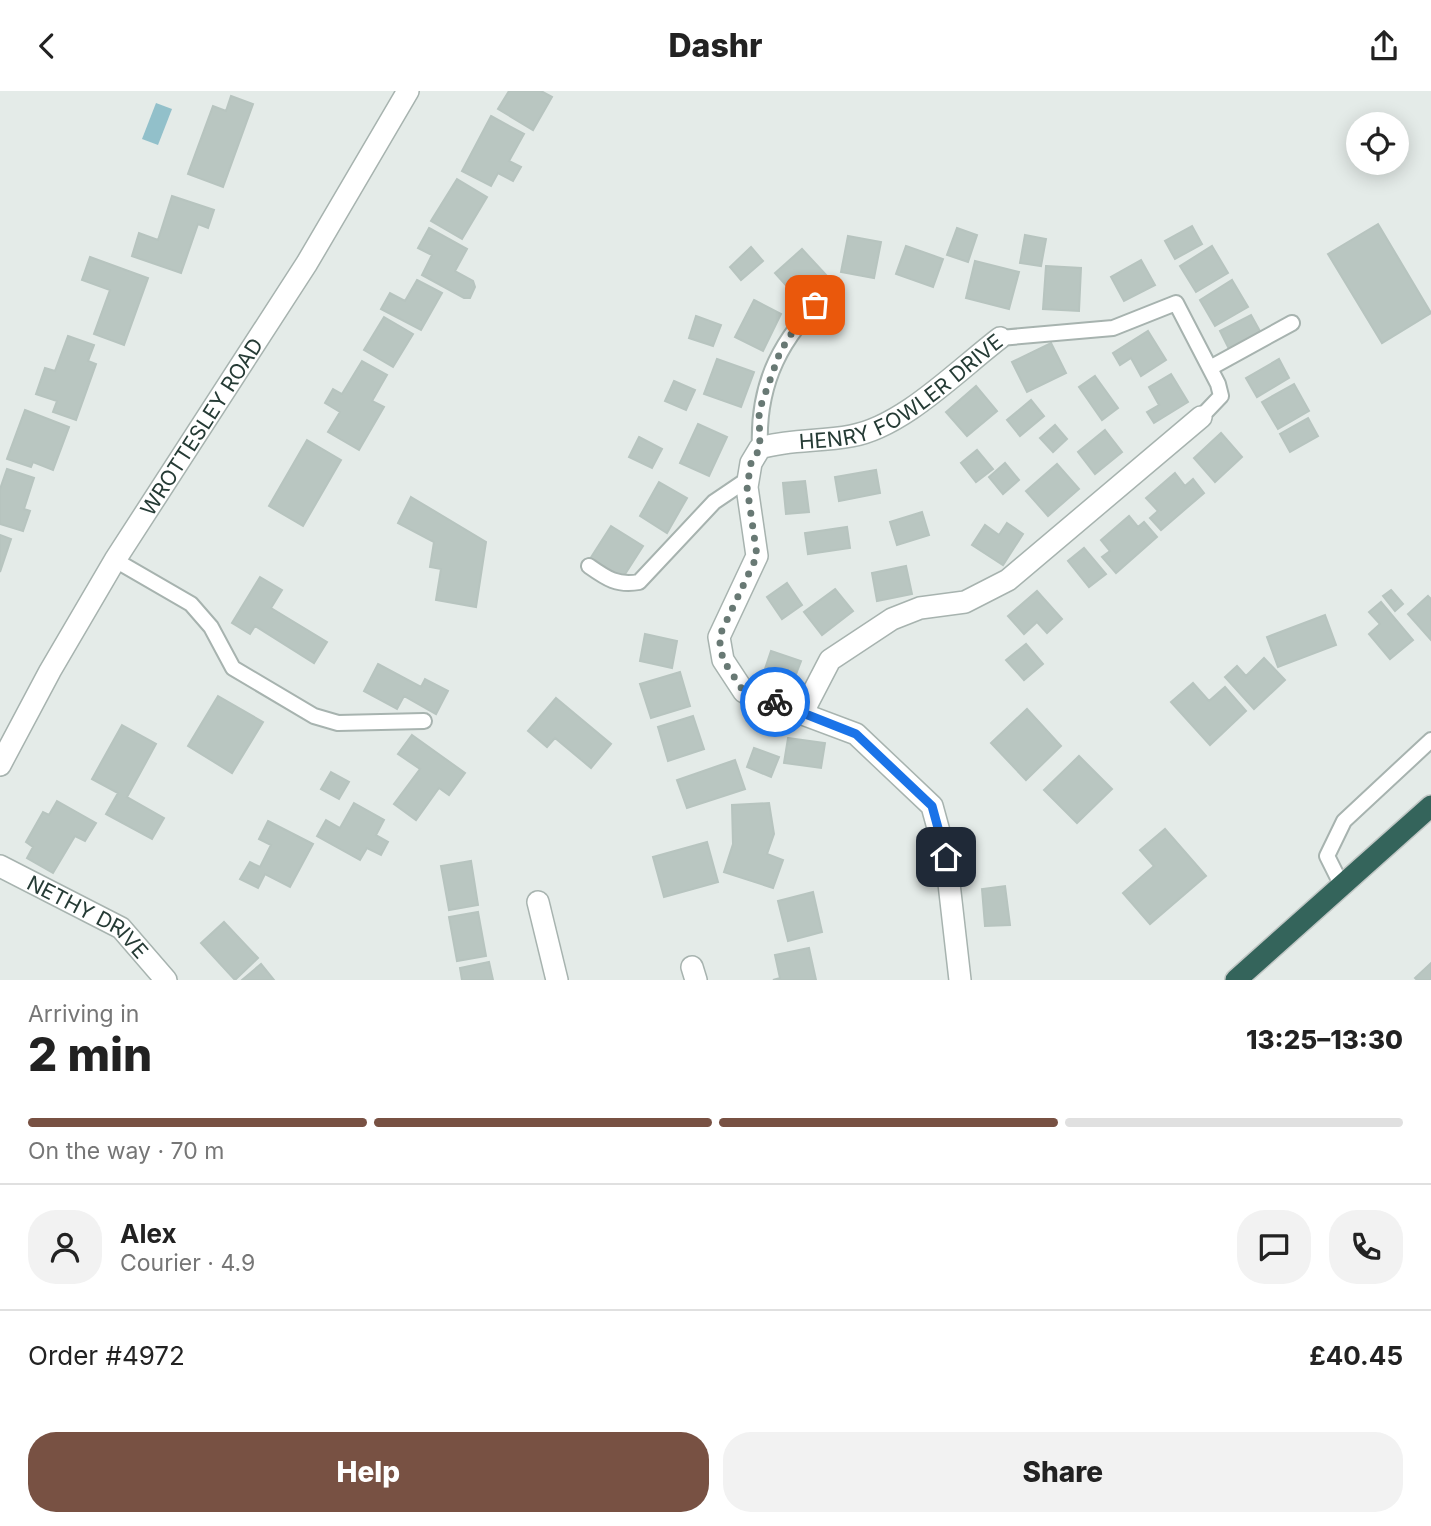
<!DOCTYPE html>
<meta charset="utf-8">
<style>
body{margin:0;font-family:Inter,sans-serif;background:#f2f2f2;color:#222;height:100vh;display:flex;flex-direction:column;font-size:26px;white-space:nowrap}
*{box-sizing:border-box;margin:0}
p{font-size:23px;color:#767676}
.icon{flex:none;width:38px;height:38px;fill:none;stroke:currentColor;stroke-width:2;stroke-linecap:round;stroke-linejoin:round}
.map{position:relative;height:889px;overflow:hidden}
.details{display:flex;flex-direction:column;background:#fff;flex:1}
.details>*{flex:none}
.buttons{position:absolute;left:1346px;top:21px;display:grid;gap:14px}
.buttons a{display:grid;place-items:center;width:63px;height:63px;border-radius:50%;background:#fff;box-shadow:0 4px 18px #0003;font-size:35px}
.pin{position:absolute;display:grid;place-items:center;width:60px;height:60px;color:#fff;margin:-30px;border-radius:14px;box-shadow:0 4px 10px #0006}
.courier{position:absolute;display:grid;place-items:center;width:70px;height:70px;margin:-35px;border:5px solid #1a73e8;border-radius:50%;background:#fff;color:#222;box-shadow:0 2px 9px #0007}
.summary em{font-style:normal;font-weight:800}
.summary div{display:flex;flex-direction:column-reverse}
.summary{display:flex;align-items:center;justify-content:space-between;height:119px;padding:0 28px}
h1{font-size:46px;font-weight:800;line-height:52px}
.bar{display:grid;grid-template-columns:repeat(4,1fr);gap:10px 7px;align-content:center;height:84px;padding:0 28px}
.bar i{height:9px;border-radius:5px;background:#e0e0e0}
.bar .current{background:#785143}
.bar p{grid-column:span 4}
.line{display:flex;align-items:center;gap:18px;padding:0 28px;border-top:2px solid #e0e0e0}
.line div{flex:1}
.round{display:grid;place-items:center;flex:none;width:74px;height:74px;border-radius:28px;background:#f2f2f2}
.primary-button{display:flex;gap:14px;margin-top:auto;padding:14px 28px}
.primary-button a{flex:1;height:80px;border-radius:28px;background:#785143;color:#fff;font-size:28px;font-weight:800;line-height:80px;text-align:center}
.primary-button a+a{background:#f2f2f2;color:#222}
header{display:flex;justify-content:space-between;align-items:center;height:91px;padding:0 28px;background:#fff;font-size:32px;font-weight:800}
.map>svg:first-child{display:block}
.water{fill:#92c0ca}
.building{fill:#b9c6c1;stroke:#b7c4bf;stroke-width:2}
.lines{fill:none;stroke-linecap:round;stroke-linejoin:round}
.lane-casing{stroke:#a7b3af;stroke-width:18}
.street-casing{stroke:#a7b3af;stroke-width:24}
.highway-casing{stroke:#c2c8c6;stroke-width:24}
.lane{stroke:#fff;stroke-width:14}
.street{stroke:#fff;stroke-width:21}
.highway{stroke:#34645b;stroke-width:21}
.done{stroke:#687974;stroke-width:7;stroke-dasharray:0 12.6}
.route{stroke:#1a73e8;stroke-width:9}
.labels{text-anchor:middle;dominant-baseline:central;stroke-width:7;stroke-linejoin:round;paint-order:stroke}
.street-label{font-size:21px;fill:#253b35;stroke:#f4f8f6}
</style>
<header><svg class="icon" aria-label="back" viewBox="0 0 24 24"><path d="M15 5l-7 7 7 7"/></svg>Dashr<svg class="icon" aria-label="share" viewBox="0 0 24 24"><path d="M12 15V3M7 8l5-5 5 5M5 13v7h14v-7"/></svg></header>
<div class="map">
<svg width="1431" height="889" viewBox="0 0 1431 889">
<rect width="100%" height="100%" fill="#e4ebe8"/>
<path class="water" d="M156,12L172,18L158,54L142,48Z"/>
<path class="building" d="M509,0H541L552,6L533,39L498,18Z
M231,5L253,13L223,96L188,83L213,15L226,20Z
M491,25L524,43L509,70L521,76L513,90L498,82L491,95L462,80Z
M457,88L487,106L462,148L431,130Z
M172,105L214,119L208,137L198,133L181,182L132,165L139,142L158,149Z
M1378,133L1431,222L1382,252L1328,163Z
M1192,135L1202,153L1175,168L1165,150Z
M429,137L467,158L455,180L473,190L475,196L470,207H464L422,184L432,164L418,157Z
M957,137L977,144L968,171L947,164Z
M1025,144L1046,148L1041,175L1020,172Z
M848,145L881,151L874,187L841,181Z
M906,155L943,168L933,196L896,183Z
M1212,155L1228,182L1196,201L1180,175Z
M751,156L763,170L741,189L730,176Z
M802,158L827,185L800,210L775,182Z
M90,166L148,187L124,254L94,243L110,199L82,189Z
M1141,169L1155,194L1124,210L1111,186Z
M975,170L1019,181L1009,218L966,207Z
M1046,175L1081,177L1079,220L1043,218Z
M417,189L442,202L421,239L381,218L390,202L405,210Z
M1232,189L1248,216L1215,235L1200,209Z
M754,209L781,223L763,260L735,246Z
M1251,224L1261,242L1229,258L1220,240Z
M696,225L721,234L713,255L689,247Z
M384,226L413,243L393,276L364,259Z
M1148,240L1166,269L1141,285L1131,267L1120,274L1113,262Z
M68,245L94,254L88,270L96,273L76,329L53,321L57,310L36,303L45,277L55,280Z
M1051,252L1066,282L1027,301L1012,271Z
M717,268L754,281L741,316L704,303Z
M1279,268L1289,287L1257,306L1246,287Z
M362,270L387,284L372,310L384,316L359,359L328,341L340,321L325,312L333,298L342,303Z
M1171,283L1188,311L1154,332L1147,321L1159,314L1149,296Z
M1095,285L1118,317L1102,329L1079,296Z
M674,290L695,299L686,319L665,310Z
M1294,293L1309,320L1278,338L1262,311Z
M976,295L997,320L967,345L946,321Z
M1031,309L1044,325L1020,345L1007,329Z
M25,319L69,336L53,379L33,371L31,376L7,368Z
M1308,327L1318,345L1290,361L1280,343Z
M698,333L727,346L709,385L680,372Z
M1055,334L1067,348L1053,361L1040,347Z
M1105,339L1122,361L1095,383L1078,361Z
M1221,342L1242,366L1215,391L1194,367Z
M639,346L662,358L652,377L629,366Z
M307,349L341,369L303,435L269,415Z
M977,359L993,378L976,391L961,372Z
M1005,372L1019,389L1003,403L989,386Z
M1057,373L1079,398L1048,425L1026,400Z
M7,378L34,387L24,418L30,420L23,440L0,433V398Z
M876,379L880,402L839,410L835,386Z
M1175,382L1185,395L1193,388L1204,402L1161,439L1150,427L1158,420L1146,407Z
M805,390L809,421L786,423L783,392Z
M659,391L687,407L667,442L640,425Z
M411,406L486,451L476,516L436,509L441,478L430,476L434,451L398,432Z
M922,421L929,444L897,454L890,431Z
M1129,425L1138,436L1144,431L1157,446L1116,482L1102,466L1110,460L1101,449Z
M1007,432L1023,443L1003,474L972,454L985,434L999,444Z
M611,435L643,455L622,488L590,468Z
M847,436L850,457L808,463L805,442Z
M0,444L11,448L0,481Z
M1084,457L1106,483L1089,496L1068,470Z
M906,475L912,503L877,510L872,482Z
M260,486L282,499L271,517L327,551L314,572L255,535L250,543L232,532Z
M787,492L802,514L782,528L767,506Z
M835,498L853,520L822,544L804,521Z
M1391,499L1403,513L1395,520L1383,505Z
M1037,500L1062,528L1047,542L1037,531L1024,543L1008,525Z
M1428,505L1431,508V549L1408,523Z
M1381,511L1413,549L1390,568L1369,543L1380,533L1369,521Z
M1325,524L1336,554L1278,576L1267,546Z
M645,543L677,550L672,577L640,570Z
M1026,553L1043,573L1024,589L1006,569Z
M771,560L801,570L793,591L764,581Z
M1264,567L1285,589L1254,618L1225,586L1237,575L1246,585Z
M378,573L421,596L425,588L448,600L436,623L404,605L397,618L364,600Z
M680,581L690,615L651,627L640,593Z
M1193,592L1209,610L1225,596L1246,620L1210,654L1171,611Z
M218,605L263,631L232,682L188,655Z
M556,607L611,653L591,677L555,647L547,656L528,640Z
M1027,618L1061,655L1026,689L991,652Z
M693,625L704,658L668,670L658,636Z
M122,634L156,653L127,706L164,727L152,748L106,723L118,702L92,688Z
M412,644L465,682L449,704L439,697L416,729L394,713L420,678L398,663Z
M788,647L825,652L821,677L784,672Z
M754,657L779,666L771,686L747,676Z
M1079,665L1112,698L1077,732L1044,699Z
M735,669L745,698L687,717L677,689Z
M331,681L349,691L339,708L321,698Z
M57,710L96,732L85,750L75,745L53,782L27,767L33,756L26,751L43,721L49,724Z
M354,712L384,729L376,744L388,751L381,764L367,757L360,769L317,745L326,729L340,737Z
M769,712L774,743L767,763L783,769L773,797L724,781L733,753L732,714Z
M268,730L313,753L290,796L265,783L258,797L240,788L250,771L260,776L271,754L259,748Z
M1165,738L1206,785L1150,833L1123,802L1154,775L1140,759Z
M707,751L718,791L664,806L653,766Z
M471,770L478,814L449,819L441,775Z
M1005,795L1010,834L985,835L982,798Z
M813,801L822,841L788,850L778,810Z
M478,821L486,865L457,870L449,826Z
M224,831L258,867L235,889L201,852Z
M809,857L816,889H773L780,887L775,864Z
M489,871L493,889H462L460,877Z
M1431,872V889H1417L1415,887Z
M261,873L274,889H242Z"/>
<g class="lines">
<defs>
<path id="lane" d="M1000,247L1113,237L1176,212L1218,293L1221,305L1201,326
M1210,277L1292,232
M760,357C757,291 782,245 829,201
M115,469L191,513L211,536L233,577L314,625L338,632L424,630
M589,475C606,487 617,495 639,491L714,411L748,388
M1342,795L1327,765L1344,730L1431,649"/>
<g id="street">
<path d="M803,621L830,569L892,528L920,517L965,511L1008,489L1201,326"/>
<path id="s1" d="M0,674L50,580L115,469L307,172L408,0"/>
<path id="s2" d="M0,775L121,837L166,889"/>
<path d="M538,811L557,889"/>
<path d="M692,876L696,889"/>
<path id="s3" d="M960,889L946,766L932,715L856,643L744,601L723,569L719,546L757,465L747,396L751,372L760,357C790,348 820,351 851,345C903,336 958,279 1000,247"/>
</g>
<path id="highway" d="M1236,889L1431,715"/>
</defs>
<use href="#lane" class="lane-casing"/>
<use href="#street" class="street-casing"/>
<use href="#highway" class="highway-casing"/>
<use href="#lane" class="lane"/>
<use href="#street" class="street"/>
<use href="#highway" class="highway"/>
</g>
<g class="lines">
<path class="done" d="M775,611L744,601L723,569L719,546L757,465L747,396L751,372L760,357L759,320L780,261L801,227L815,214"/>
<path class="route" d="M775,611L856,643L932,715L946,766"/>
</g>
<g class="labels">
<g class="street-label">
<text stroke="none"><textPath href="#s3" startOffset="819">HENRY FOWLER DRIVE</textPath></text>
<text stroke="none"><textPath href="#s1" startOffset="394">WROTTESLEY ROAD</textPath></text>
<text stroke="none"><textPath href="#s2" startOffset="102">NETHY DRIVE</textPath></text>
</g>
</g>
</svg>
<div class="buttons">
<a><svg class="icon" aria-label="locate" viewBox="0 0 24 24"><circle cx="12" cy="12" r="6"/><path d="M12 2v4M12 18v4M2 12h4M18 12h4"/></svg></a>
</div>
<div class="pin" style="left:815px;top:214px;background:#ea580c"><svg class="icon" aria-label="bag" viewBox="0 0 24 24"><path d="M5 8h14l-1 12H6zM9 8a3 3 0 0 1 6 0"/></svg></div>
<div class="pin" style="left:946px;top:766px;background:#1f2937"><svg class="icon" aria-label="home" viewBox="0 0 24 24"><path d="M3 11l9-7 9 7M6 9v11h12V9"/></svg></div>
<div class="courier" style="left:775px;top:611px"><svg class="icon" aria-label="bike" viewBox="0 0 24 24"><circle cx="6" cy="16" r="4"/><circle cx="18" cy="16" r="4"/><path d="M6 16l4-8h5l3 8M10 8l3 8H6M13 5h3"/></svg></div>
</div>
<section class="details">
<div class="summary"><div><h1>2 min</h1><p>Arriving in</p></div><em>13:25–13:30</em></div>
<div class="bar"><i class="current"></i><i class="current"></i><i class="current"></i><i></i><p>On the way · 70 m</p></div>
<div class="line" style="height:126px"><a class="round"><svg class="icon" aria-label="person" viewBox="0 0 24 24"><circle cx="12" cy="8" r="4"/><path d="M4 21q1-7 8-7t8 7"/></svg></a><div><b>Alex</b><p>Courier · 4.9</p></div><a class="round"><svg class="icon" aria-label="chat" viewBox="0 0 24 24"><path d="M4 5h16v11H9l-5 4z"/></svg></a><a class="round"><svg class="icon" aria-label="phone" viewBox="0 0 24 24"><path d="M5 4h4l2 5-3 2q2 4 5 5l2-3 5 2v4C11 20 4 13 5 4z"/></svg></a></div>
<div class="line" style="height:91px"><div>Order #4972</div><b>£40.45</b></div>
<div class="primary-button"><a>Help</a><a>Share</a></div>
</section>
